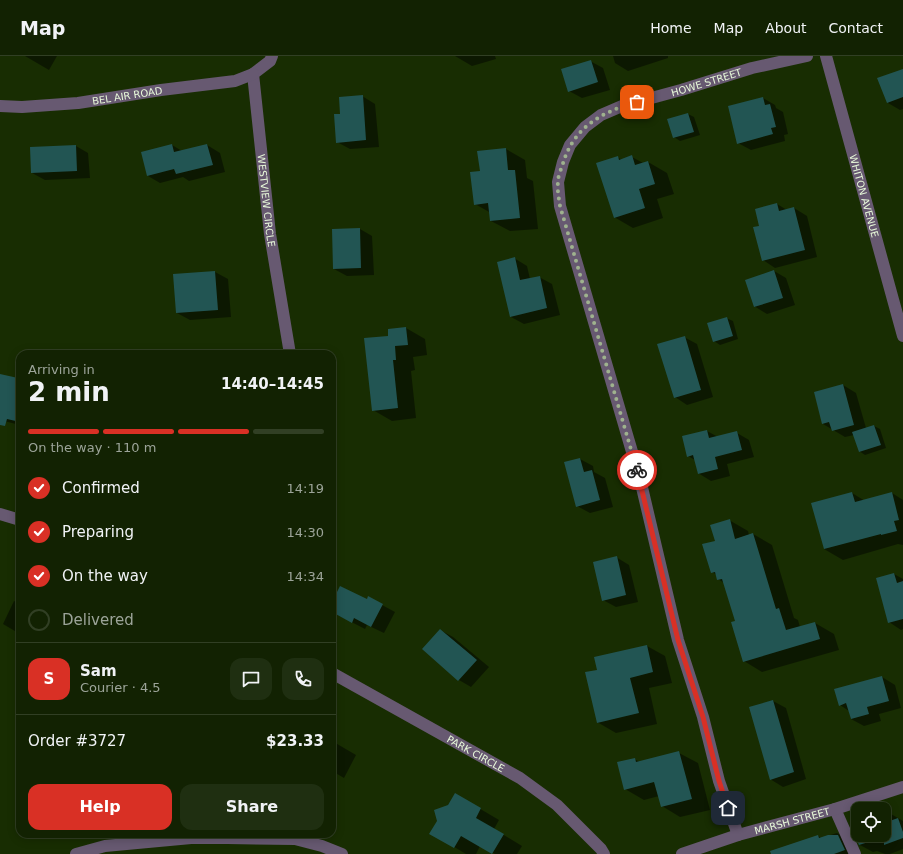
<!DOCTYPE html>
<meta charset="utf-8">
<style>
body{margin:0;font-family:"DejaVu Sans",sans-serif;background:#1f2f11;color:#f1f3f6;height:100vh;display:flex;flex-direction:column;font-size:15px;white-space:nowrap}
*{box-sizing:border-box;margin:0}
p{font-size:13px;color:#9ca499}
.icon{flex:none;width:22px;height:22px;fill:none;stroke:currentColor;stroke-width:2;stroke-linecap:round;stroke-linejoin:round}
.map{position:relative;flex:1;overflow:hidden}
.sheet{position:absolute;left:16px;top:294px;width:320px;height:488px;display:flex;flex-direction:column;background:#122202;border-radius:12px;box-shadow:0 2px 10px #0003,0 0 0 1px #313f24}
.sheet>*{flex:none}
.buttons{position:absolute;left:851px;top:746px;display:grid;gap:8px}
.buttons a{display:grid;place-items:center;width:40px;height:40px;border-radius:8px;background:#122202;box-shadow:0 2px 10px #0003,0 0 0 1px #313f24;font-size:20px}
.pin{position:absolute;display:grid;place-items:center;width:34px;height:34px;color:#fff;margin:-17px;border-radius:8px;box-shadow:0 2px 6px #0006}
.courier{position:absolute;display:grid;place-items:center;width:40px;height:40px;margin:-20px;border:3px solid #d93025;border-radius:50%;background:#fff;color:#222;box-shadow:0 1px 5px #0007}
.overview em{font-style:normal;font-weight:700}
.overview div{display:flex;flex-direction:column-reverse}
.overview{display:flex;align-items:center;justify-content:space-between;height:68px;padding:0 12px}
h1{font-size:26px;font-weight:700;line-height:30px}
.bar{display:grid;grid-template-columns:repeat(4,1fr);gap:6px 4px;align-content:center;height:48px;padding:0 12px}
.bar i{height:5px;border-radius:3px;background:#313f24}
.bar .on{background:#d93025}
.bar p{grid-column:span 4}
.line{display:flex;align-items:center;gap:10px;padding:0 12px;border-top:1px solid #313f24}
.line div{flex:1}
.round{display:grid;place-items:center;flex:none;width:42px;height:42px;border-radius:12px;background:#1f2f11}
ol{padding:0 12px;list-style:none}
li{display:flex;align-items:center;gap:12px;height:44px}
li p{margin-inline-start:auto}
li .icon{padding:4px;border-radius:50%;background:#d93025;color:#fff;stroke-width:4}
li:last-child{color:#9ca499}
li i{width:22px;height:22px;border:2px solid #313f24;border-radius:50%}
.action{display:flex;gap:8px;margin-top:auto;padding:8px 12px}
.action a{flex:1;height:46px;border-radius:12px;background:#d93025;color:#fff;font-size:16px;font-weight:700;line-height:46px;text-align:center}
.action a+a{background:#1f2f11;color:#f1f3f6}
header{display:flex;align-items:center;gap:24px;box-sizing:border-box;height:56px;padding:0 20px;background:#122202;border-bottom:1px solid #313f24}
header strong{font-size:19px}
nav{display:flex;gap:22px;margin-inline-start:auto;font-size:14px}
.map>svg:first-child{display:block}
.shadow{fill:#0007}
.building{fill:#225553}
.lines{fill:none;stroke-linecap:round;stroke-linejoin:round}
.minor{stroke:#675971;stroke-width:12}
.done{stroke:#9fb28e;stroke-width:4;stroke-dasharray:0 7.2}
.route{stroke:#d93025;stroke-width:5}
.labels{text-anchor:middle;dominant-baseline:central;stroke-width:3;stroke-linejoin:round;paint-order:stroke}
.street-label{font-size:10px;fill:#e8fada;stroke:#081300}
</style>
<header>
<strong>Map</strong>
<nav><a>Home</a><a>Map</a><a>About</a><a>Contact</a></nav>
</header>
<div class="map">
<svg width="903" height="798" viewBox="0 0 903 798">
<rect width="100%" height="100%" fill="#182d02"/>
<path class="shadow" d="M25,0H57L49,14Z
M455,0H495L496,3L472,10Z
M613,0H668V2L628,15L615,7Z
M590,5L603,12L610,34L582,42L569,35Z
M903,14V53L900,54L888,47Z
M362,40L375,48L379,91L350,93L337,86L341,59Z
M763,42L775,49L776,52L783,56L788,78L784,79L785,85L751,94L738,87Z
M688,58L694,61L700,79L680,85L674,81Z
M172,89L182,95L207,89L220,97L225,116L189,125L183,121L160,127L148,120Z
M76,90L88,97L90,122L45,124L32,117Z
M506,93L525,104L527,122L533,125L538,173L510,175L491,165V157L475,148L481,116Z
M617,101L622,104L632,101L643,107L648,106L667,117L674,138L657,143L663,162L633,172L614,161Z
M777,148L787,154L794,152L807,160L817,201L775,212L763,204L760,170Z
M360,173L372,180L374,219L347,220L334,213Z
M514,202L527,210L530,223L539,221L552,228L560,259L524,268L511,261Z
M774,215L786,222L795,249L767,258L754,250Z
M215,216L228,223L231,261L190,264L177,257Z
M726,262L733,265L738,283L720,289L714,285Z
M406,272L425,283L427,299L413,301L415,314L411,315L416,362L392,365L373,354L389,281Z
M684,281L697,288L713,341L687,349L675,341Z
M0,319L20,325V369L0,364Z
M843,329L856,337L866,372L874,370L880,373L886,392L865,399L859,395L854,379L845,381L823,368Z
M707,375L718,381L737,377L749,384L754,401L727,408L730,420L711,425L698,417L695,404L688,400Z
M580,403L593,410L594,416L605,422L613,451L590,457L577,450Z
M852,437L865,445L892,437L903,444V489L898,488L843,504L824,493Z
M729,464L748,475L749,479L753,478L772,489L794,562L798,564L800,571L815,567L834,578L839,594L762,616L744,605L737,565L724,527L718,523L717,519L712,516L716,485Z
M616,501L629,509L638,546L616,551L603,544Z
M894,518L903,523V573L901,574L889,566Z
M369,542L395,556L384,577L367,569L365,573L332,556V548L367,544Z
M14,545L20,548V578L3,568Z
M440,574L453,581L489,611L471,631L459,624Z
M647,590L665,600L672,627L649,632L657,668L616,677L597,666L598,615Z
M882,621L895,629L901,652L879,658L881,665L864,670L851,663L849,655L840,649Z
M773,645L786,652L806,723L783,731L770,723Z
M332,685L356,699L344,722L332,715Z
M679,697L698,707L710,754L680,761L662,750L659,740L644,744L625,733L634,703L640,706Z
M455,738L499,764L494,773L522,790L517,798H495L480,790L476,798H466L431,777Z
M891,758L903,765V793L890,798H885L877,795L873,796L860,789L853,772L858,770V779H884V760Z
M837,777L850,784L856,798H797L818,780L821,782Z"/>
<path class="building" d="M591,4L598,26L568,36L561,13Z
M903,13V41L887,47L877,22Z
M363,39L366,84L336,87L334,58H340L339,41Z
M763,41L765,49L770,48L776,71L771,72L773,78L737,88L728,50Z
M688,57L694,76L673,82L667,63Z
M172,88L174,96L207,88L213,109L176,118L174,113L147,120L141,96Z
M76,89L77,115L31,117L30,91Z
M506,92L508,114H515L520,162L490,165L488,147L474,149L470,116L480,115L477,95Z
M632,99L635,109L648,105L655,128L639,133L645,152L614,162L596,107L618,100L619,104Z
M777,147L779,155L794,151L805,194L762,205L753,171L759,170L755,153Z
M360,172L361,212L333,213L332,173Z
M515,201L520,224L540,220L547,252L510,261L497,206Z
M774,214L783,242L754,251L745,224Z
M215,215L218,254L176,257L173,218Z
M727,261L733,280L713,286L707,267Z
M406,271L408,289L395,290L396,304H393L398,352L372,355L364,282L388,280V273Z
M685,280L701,334L674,342L657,288Z
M0,318L18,322L15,336L20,337V366L7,363L5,370L0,369Z
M843,328L854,369L832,375L829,366L822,368L814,336Z
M874,369L881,389L859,396L852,376Z
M707,374L709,382L737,375L742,394L715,401L718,413L698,418L693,399L687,401L682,380Z
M580,402L584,416L592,414L600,444L576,451L564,406Z
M852,436L855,446L892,436L899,464L894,465L897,475L881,479V478L824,493L811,447Z
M730,463L735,483L753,477L776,553L779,552L786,574L815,566L820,583L743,606L731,566L735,565L722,523L717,524L715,516L711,517L702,488L715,485L710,469Z
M617,500L626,539L602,545L593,506Z
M894,517L897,527L903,525V563L888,567L876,522Z
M340,530L367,543L368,540L383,548L371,571L354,562L352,567L332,556V546Z
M440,573L477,604L458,625L422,593Z
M647,589L653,616L630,622L639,657L597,667L585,616L597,614L594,601Z
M882,620L889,645L867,651L869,658L851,663L846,647L839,650L834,633Z
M773,644L794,716L770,724L749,651Z
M679,695L692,743L661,751L654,726L624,734L617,706L635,702L636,706Z
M455,737L481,752L476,762L504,778L492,798L461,780L454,792L429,778L437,765L434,754L448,749Z
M898,762L903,776V782L884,789V767Z
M818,779L819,782L828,779H838L845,794L834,798H771L770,795Z
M855,779H881V782L859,789Z"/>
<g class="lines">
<g class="minor">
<path id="s1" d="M272,0L270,5L253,18L270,178L290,298"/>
<path id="s2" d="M826,0L903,280"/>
<path id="s3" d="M0,50L22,51L78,47L161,34L235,25L253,18"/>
<path d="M0,458L20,464"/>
<path id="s4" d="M332,617L520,722L557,749L601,793L604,798"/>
<path d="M835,753L855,798"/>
<path id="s5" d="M738,779L719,725L703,661L678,584L640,423L560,150L558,126L563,106L570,89L585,71L601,59L622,50L681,34L752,12L807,0"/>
<path d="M76,798L105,790L191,782H227L295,783L322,790L342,798"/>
<path id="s6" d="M682,798L738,779L835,753L903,731"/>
</g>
</g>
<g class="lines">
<path class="done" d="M637,46C601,56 572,72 562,111C560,115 558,121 558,126C557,134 559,143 560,150L637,414"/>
<path class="route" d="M637,414L678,584L703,661L719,725L728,752"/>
</g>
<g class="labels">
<g class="street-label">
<text stroke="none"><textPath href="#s5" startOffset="871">HOWE STREET</textPath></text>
<text stroke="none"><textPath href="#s3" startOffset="128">BEL AIR ROAD</textPath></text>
<text stroke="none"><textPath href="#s2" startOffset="145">WHITON AVENUE</textPath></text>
<text stroke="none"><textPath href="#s1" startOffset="154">WESTVIEW CIRCLE</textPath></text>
<text stroke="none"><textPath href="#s4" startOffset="165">PARK CIRCLE</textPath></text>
<text stroke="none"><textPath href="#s6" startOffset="115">MARSH STREET</textPath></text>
</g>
</g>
</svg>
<div class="buttons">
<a><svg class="icon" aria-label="locate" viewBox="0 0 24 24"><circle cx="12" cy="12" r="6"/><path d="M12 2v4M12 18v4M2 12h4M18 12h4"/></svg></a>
</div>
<div class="pin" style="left:637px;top:46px;background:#ea580c"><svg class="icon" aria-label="bag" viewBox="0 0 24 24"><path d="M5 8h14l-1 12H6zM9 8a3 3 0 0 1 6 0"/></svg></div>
<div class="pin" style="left:728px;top:752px;background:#1f2937"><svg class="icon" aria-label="home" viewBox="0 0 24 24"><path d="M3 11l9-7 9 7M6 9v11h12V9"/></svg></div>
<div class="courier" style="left:637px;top:414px"><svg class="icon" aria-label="bike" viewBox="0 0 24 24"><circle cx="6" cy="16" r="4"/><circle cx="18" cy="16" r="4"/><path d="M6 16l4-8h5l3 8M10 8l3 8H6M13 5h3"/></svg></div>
<section class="sheet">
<div class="overview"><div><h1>2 min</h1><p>Arriving in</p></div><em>14:40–14:45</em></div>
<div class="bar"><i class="on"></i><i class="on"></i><i class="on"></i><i></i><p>On the way · 110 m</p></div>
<ol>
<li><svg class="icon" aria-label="check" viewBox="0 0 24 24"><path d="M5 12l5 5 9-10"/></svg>Confirmed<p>14:19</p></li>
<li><svg class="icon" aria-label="check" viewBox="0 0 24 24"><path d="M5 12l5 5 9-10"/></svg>Preparing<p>14:30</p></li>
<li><svg class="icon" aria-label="check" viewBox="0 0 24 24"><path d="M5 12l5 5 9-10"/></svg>On the way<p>14:34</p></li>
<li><i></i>Delivered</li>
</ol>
<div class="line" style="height:72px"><b class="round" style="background:#d93025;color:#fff">S</b><div><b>Sam</b><p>Courier · 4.5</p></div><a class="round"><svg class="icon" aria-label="chat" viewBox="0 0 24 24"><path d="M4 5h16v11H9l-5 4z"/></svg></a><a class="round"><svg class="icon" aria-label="phone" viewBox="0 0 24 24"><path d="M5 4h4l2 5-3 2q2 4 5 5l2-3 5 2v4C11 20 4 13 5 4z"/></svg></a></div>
<div class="line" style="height:52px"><div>Order #3727</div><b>$23.33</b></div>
<div class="action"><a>Help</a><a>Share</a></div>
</section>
</div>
